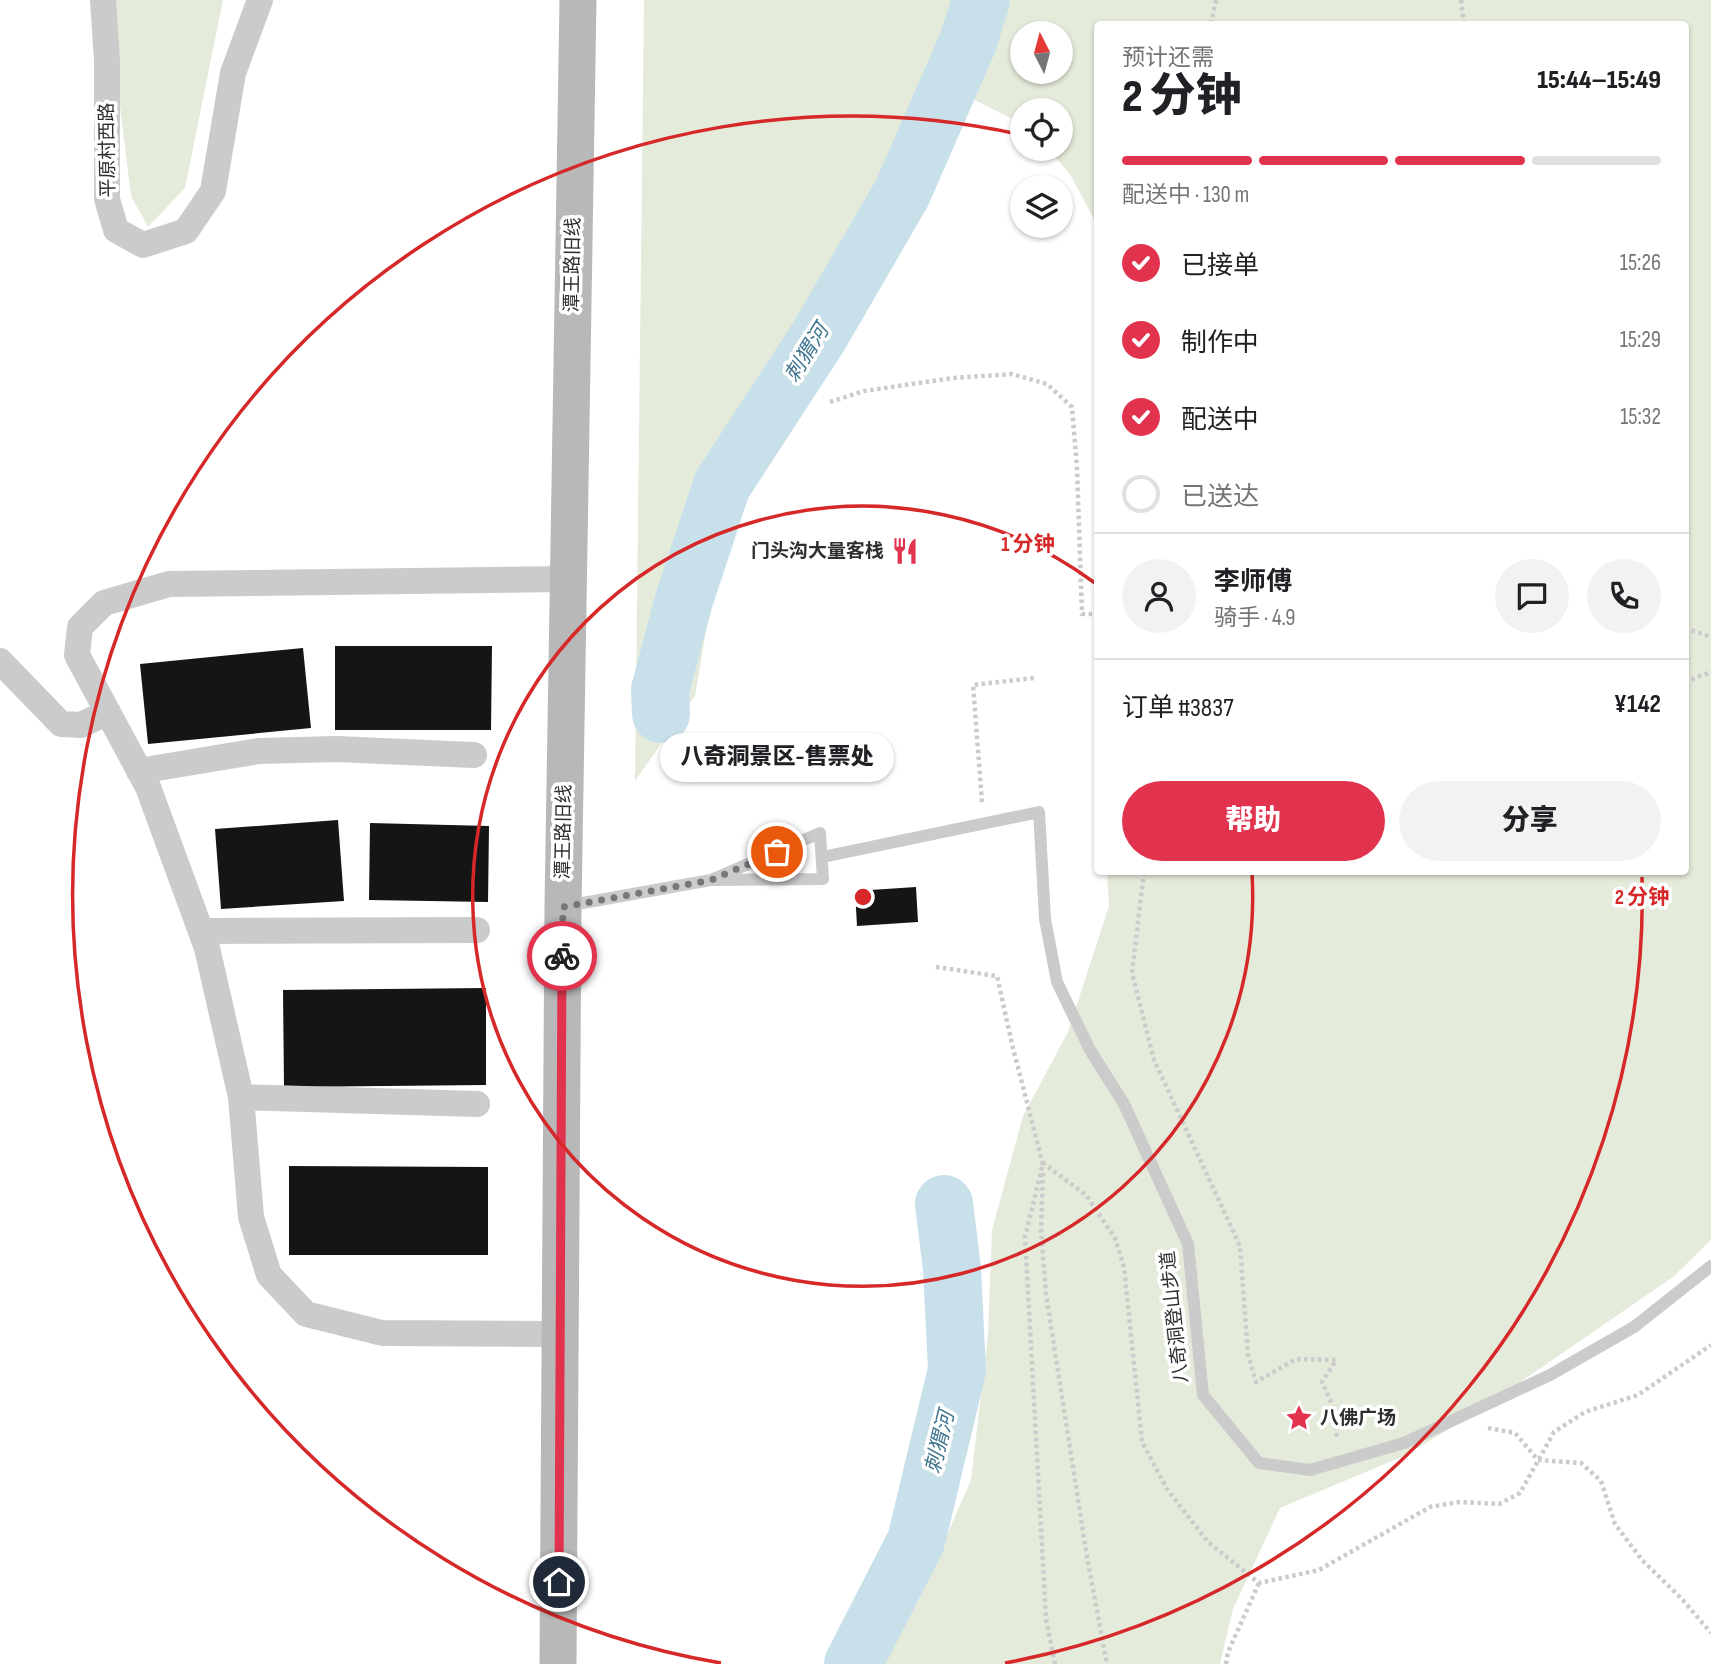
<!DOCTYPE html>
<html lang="zh">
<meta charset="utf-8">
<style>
body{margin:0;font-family:"Sofia Sans Condensed","Noto Sans SC",sans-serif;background:#f2f2f2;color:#202124;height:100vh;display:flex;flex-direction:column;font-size:26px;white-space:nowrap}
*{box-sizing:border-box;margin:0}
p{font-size:23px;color:#757577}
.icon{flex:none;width:38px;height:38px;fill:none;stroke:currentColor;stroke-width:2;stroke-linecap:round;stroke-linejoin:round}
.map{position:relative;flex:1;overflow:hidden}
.drawer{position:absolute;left:1094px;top:21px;width:595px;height:854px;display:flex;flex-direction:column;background:#fff;border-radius:7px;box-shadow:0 2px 5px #0004}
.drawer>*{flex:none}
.needle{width:46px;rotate:354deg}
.tools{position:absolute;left:1010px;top:21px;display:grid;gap:14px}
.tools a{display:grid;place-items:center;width:63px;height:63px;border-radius:50%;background:#fff;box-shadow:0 2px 5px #0004;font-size:35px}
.pin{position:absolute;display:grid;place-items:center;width:60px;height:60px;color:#fff;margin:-30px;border:4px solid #fff;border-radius:50%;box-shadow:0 2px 7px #0007}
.courier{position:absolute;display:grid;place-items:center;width:70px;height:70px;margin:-35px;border:5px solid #e1334e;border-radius:50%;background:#fff;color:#222;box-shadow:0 2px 9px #0007}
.bubble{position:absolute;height:49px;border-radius:24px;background:#fff;box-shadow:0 2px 5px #0004;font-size:23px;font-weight:800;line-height:49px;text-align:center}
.summary em{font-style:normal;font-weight:800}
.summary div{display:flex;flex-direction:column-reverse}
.summary{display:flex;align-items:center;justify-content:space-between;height:119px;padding:0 28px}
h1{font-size:46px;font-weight:800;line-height:52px}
.bar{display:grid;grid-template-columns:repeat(4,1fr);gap:10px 7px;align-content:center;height:84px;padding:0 28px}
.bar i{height:9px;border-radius:5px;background:#e0e0e0}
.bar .selected{background:#e1334e}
.bar p{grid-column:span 4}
.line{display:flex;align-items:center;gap:18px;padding:0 28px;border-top:2px solid #e0e0e0}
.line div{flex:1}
.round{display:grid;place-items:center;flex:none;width:74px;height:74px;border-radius:37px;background:#f2f2f2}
ol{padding:0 28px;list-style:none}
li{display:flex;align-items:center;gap:21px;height:77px}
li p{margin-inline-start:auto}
li .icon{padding:7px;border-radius:50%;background:#e1334e;color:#fff;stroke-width:4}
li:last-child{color:#757577}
li i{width:38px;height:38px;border:4px solid #e0e0e0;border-radius:50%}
.action{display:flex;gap:14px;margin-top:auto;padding:14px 28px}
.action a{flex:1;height:80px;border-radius:42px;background:#e1334e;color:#fff;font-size:28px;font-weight:800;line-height:80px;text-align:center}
.action a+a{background:#f2f2f2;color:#202124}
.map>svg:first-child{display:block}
.green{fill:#e5ebdb;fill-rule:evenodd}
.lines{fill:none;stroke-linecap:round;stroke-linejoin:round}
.river{stroke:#c8e0ea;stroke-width:58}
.building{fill:#151515}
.path{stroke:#cbcbcb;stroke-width:4.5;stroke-dasharray:3.5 3.5;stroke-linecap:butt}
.service{stroke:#cbcbcb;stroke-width:12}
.minor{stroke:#cbcbcb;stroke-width:26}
.secondary{stroke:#b8b8b8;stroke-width:37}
.done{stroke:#777;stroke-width:7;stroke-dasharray:0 12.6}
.route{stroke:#e1334e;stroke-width:9}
.ring{fill:none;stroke:#d62828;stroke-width:3.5}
.labels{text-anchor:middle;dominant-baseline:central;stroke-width:7;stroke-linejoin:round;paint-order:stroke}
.street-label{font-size:19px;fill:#2e2e2e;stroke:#fff}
.poi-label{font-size:19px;font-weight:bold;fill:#2e2e2e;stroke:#fff;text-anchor:end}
.water-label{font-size:21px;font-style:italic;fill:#3e758e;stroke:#fff}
.centre{fill:#d62828;stroke:#fff;stroke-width:3.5}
.ring-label{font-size:21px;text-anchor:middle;font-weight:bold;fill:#d62828;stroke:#fff;stroke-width:7;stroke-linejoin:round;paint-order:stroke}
</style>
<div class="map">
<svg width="1711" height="1664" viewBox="0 0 1711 1664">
<rect width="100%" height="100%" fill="#fff"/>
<path class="green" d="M107,0H223L185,188L148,227L131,196Z
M644,0H1711V1240L1673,1277L1471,1416L1404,1456L1280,1508L1233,1609L1220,1664H880L919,1599L971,1480L988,1334L992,1230L1023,1116L1068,1032L1109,906L1107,872H1685V24H1097V225L1071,176L1049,149H1060V110H1022V124L924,74L877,204L803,326L754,439L717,565L695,696L635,781ZM1022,33H1060V72H1022Z"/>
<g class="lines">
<path class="river" d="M661,714L660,690L684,600L722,485L819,336L902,193L968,42L981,0
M853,1664L916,1541L957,1370L952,1269L944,1204"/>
</g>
<path class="building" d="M335,646H492L491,730H335Z
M303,648L311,728L148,744L140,664Z
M338,820L344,901L221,909L215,829Z
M370,823L489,826L488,902L369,900Z
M916,887L918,922L857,926L855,891Z
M486,988V1085L284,1087L283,990Z
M289,1166L488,1167V1255H289Z"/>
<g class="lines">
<path class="path" d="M1461,0L1464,24
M1211,24L1216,0
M830,402L864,391L954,378L1012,374L1047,384L1072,407L1077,468L1082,614H1097
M1685,628L1711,637
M1685,682L1711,672
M982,802L973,685L1034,678
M1144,872L1132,973L1154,1060L1240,1246L1248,1355L1256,1382L1296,1359L1336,1360L1322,1382L1335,1411L1337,1439
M936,967L997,976L1012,1044L1043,1165
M1043,1173L1041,1231L1046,1294L1087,1557L1107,1664
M1488,1428L1515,1433L1538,1460L1581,1463L1601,1481L1615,1524L1642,1560L1682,1599L1711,1633
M1055,1664L1046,1619L1025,1237L1043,1163L1086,1195L1115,1238L1124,1267L1142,1442L1167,1489L1208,1542L1259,1583L1319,1570L1430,1507L1459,1502L1499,1504L1520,1493L1554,1432L1585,1412L1638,1395L1711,1345
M1226,1664L1228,1652L1259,1583"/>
<path class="service" d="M822,857L1039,812L1045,919L1057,982L1090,1050L1124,1104L1188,1244L1203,1395L1259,1463L1310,1470L1404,1443L1550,1375L1634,1327L1711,1266
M566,906L711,880L823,879L820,833L711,880"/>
<path class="minor" d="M103,0L107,61V199L116,230L143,245L186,231L213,191L233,73L260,0
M0,661L61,724L81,725L108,712
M139,771L259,751L337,749L474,755
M201,931L477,930
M241,1097L477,1104
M560,1334L382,1333L306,1314L269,1275L251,1217L241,1097L207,948L148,787L77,655L80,627L104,603L169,584L567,579"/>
<path class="secondary" d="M558,1664L563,907L578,0"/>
</g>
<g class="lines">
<path class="done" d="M562,956L563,907L711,880L777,852"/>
<path class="route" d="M559,1582L562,956"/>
</g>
<g class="ring">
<path d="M1252 873A390 390 0 1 1 1095 583"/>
<path d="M721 1663A779 779 0 1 1 1018 134M1642 877A779 779 0 0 1 1005 1663"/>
</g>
<defs>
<symbol id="restaurant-bare" viewBox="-9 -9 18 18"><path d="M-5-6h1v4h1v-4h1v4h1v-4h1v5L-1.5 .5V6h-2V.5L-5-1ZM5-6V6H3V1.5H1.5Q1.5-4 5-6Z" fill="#e1334e" stroke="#fff" stroke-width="2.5" paint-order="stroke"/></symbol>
<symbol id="sight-bare" viewBox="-9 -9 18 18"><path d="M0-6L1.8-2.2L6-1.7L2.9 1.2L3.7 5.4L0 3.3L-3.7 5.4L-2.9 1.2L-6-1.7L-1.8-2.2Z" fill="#e1334e" stroke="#fff" stroke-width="2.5" paint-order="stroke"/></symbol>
</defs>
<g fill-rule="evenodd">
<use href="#restaurant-bare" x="886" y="532" width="38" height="38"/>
<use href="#sight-bare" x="1280" y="1399" width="38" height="38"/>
</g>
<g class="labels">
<g class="street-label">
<text transform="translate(108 150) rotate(-91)">平原村西路</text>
<text transform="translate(573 265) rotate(-89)">潭王路旧线</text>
<text transform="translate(564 832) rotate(-89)">潭王路旧线</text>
<text transform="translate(1175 1317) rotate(-96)">八奇洞登山步道</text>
</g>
<g class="poi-label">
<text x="884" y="551">门头沟大量客栈</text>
<text x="1320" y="1418" text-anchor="start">八佛广场</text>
</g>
<g class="water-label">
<text transform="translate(807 353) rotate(-58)">刺猬河</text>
<text transform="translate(940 1442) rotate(-76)">刺猬河</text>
</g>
</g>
<circle cx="863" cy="897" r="10" class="centre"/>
<g class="ring-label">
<text x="1028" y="551">1 分钟</text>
<text x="1642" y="904">2 分钟</text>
</g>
</svg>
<div class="tools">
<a><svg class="needle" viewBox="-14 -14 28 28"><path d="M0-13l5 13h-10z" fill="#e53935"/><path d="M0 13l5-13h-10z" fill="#757577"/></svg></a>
<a><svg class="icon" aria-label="locate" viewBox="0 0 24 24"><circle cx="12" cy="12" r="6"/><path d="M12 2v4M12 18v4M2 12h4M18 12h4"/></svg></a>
<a><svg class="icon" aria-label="layers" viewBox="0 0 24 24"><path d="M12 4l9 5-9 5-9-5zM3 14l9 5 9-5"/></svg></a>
</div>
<div class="pin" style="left:777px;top:852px;background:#ea580c"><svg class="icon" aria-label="bag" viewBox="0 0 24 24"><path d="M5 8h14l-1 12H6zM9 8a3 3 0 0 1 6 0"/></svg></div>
<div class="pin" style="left:559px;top:1582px;background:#1f2937"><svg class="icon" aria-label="home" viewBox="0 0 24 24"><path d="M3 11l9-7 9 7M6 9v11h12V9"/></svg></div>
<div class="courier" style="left:562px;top:956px"><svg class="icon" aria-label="bike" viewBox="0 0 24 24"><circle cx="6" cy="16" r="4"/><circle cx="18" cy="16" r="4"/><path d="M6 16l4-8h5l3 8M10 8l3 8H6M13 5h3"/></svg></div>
<div class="bubble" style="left:660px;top:733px;width:234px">八奇洞景区-售票处</div>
<section class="drawer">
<div class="summary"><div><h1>2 分钟</h1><p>预计还需</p></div><em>15:44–15:49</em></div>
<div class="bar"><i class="selected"></i><i class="selected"></i><i class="selected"></i><i></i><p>配送中 · 130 m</p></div>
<ol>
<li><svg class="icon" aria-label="check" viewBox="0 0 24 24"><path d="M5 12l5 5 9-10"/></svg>已接单<p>15:26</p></li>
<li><svg class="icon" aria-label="check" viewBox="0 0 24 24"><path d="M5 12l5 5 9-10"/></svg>制作中<p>15:29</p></li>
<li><svg class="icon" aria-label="check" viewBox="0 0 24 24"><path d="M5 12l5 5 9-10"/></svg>配送中<p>15:32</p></li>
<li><i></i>已送达</li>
</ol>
<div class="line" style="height:126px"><a class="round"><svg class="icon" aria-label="person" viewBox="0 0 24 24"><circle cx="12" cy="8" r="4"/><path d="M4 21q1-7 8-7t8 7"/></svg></a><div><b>李师傅</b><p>骑手 · 4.9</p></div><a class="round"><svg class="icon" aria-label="chat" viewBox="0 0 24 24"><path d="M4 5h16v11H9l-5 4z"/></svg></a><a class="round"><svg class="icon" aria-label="phone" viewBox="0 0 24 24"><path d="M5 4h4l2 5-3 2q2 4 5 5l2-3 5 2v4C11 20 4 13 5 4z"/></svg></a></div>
<div class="line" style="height:91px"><div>订单 #3837</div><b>¥142</b></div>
<div class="action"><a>帮助</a><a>分享</a></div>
</section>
</div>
